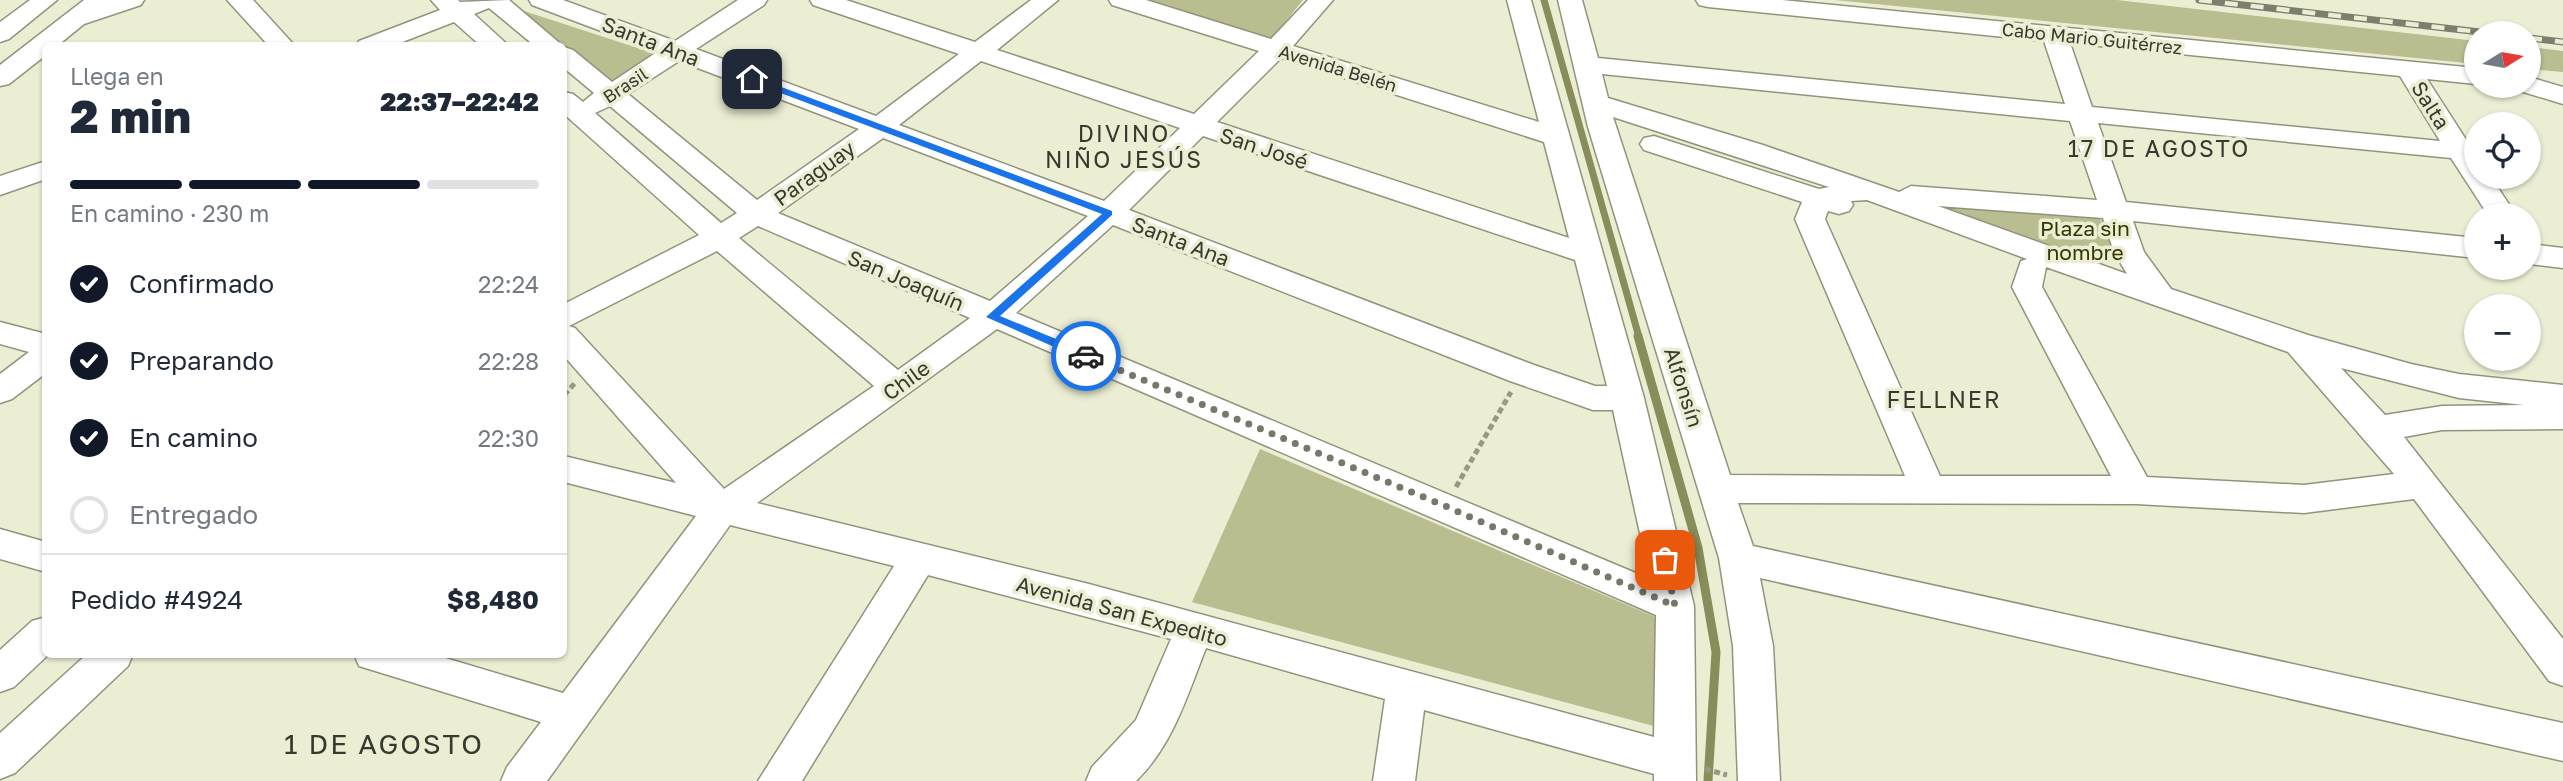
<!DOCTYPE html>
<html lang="es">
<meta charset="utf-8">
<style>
body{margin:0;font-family:"Golos Text",sans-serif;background:#f6f6f7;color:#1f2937;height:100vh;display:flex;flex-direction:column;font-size:26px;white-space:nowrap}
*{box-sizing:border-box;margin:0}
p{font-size:23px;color:#747a83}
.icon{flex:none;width:38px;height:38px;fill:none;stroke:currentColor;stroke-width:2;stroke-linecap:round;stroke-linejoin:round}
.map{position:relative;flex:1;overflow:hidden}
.details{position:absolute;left:42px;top:42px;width:525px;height:616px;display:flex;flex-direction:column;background:#fff;border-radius:10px;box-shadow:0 2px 5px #0004}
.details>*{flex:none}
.needle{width:46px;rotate:79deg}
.controls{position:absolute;left:2464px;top:21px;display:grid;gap:14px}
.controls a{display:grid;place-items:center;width:77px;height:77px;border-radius:50%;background:#fff;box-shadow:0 2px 5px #0004;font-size:35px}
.pin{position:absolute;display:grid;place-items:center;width:60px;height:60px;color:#fff;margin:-30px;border-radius:14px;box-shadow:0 4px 10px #0006}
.courier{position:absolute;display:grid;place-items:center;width:70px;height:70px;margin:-35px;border:5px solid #1a73e8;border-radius:50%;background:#fff;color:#222;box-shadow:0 2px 9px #0007}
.overview em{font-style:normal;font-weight:800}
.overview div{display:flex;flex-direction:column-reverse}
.overview{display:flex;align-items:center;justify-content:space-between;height:119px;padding:0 28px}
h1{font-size:46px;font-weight:800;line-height:52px}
.bar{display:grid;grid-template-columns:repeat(4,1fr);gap:10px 7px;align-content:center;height:84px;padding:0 28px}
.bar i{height:9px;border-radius:5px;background:#e0e1e3}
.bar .selected{background:#111827}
.bar p{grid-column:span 4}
.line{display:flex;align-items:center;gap:18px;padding:0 28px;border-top:2px solid #e0e1e3}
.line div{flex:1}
ol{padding:0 28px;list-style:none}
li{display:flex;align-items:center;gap:21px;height:77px}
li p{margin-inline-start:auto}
li .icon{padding:7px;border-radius:50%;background:#111827;color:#fff;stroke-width:4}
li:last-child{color:#747a83}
li i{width:38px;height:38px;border:4px solid #e0e1e3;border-radius:50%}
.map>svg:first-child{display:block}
.green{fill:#b9bd90}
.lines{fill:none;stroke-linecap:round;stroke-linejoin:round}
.stream-far1{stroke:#898d59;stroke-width:7}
.stream{stroke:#898d59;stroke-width:9}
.minor-casing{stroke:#91947b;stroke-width:3}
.path{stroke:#979886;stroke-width:5;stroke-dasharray:6 3.5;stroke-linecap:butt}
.minor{fill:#fff;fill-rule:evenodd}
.rail-casing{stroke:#7c7e6e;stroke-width:7}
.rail{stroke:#eceed4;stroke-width:4.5;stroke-dasharray:13;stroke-linecap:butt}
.route{fill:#1a73e8}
.done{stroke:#777869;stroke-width:7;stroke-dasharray:0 12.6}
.labels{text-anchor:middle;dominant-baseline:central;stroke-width:7;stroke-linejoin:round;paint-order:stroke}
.far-street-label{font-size:18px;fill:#38392f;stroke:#eceed4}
.street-label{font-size:21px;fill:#38392f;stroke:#eceed4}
.park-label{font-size:21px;fill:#353600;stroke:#eceed4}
.neighbourhood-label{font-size:23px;letter-spacing:2px;fill:#38392f;stroke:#eceed4}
.near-neighbourhood-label{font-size:28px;letter-spacing:2px;fill:#38392f;stroke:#eceed4}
</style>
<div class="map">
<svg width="2563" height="781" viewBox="0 0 2563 781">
<rect width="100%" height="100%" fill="#eceed4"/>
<path class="green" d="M1141,0H1303L1270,41Z
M1835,0H2117L2476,41V64Z
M518,9L656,54L611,83Z
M2529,47L2563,51V72L2529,69Z
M1922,203L2098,218L2108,225L2115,250L2105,263L2099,264Z
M1260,449L1665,621V729L1192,602Z"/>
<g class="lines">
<path class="stream-far1" d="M1544,0L1639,337"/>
<path class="stream" d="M1638,336L1698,548L1716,652L1708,781"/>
<defs>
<path id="minor" d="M30,0H57L9,39L0,42V22Z
M84,0H144L141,5L84,24L57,46H46V55L9,84L0,86V65Z
M227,0H253L295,46H269Z
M431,0H458L460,2L509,0L563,46H535L489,8L474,14L509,46H481L454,22L392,46H356L359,41L440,10Z
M529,0H563L675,41L738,0H767L764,5L696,49L876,116L959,54L813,5L810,0H846L975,42L1031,0H1058L997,50L1194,114L1259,51L1112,5L1109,0H1146L1271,39L1308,0H1333L1293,46L1539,122L1507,0H1531L1644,398L1694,606L1696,781H1654V774L1424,710L1415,781H1373L1385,699L1206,648C1187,696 1173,745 1136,781H1086L1092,767L1136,720L1171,639L928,575L802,781H758L894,566L730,525L547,781H501L507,767L541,722L359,666L354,654H432L563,693L696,516L564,482V456L676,483L564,356V304L699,235L564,114V92L573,94L583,102L594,93L564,68V47L573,50L612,82L657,52L532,5ZM1281,58L1544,142L1569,238L1217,122ZM679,61L859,129L757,200L628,94ZM981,61L1180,128L1104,201L899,125ZM610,106L737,213L721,223L595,113ZM1203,136L1575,260L1607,386H1595L1534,365L1129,210ZM883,138L1088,216L990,301L778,213ZM1113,225L1510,381L1593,410H1613L1650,579L1016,313ZM758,226L970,318L898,370L739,238ZM717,251L874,386L724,489L575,328L569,326ZM997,329L1656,615L1654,737L1089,584L757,503Z
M1558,0H1582L1598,58L2065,104L2044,41L1708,7L1699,5L1696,0H1782L2476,68V84L2427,79L2476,155V177H2491L2516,215H2488L2451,158L2098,123L2126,202L2476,238V258L2133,221L2144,252L2171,289L2308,335L2411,364L2459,374L2563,385V429L2442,430L2404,437L2563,639V686L2549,681L2414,499L2304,513L2136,504L1738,503L1753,546L2563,723V761L1760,578L1773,646L1780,781H1738L1733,646L1719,558L1588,127ZM2070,43L2400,76L2440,141L2092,107ZM1602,74L2070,121L2097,200L1911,186L1899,192L1763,145L1608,98ZM1613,117L1829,187L1819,189L1654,136L1644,138L1640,144L1644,150L1802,202L1795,219L1905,476L1730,475ZM1867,200L2027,259L2021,261L2012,287L2111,476H1940L1825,219L1828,211L1839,214L1849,211L1853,205L1851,201ZM1938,206L2103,218L2114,252L2127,274ZM2046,267L2288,352L2394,474L2304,485L2147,477L2042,287ZM2341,368L2459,398L2524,405L2442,406L2385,415Z
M2529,77L2563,87V104L2520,91L2516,86H2529Z
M46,161V179L0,195V176Z
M2529,244L2563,248V268L2529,264Z
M0,322L46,334V373L12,399L0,403V374L29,352L0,344Z
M0,529L46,542V572L0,559Z
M46,617V654H49L14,687L0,692V650L32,621Z
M87,654H133L128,666L15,773L0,779V733Z"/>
</defs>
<use href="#minor" class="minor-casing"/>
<path class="path" d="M564,395L575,383
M1456,487L1511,392
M1705,769L1727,775"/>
<use href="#minor" class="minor"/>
<defs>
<path id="rail" d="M2199,0L2489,33
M2529,38L2563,42"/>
</defs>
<use href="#rail" class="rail-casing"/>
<use href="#rail" class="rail"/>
</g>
<path class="route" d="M749,77H755L1112,211V215L1000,316L1090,353V359H1082L986,317L1102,214L749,81Z"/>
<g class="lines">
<path class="done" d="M1086,356L1445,506L1675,606L1665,560"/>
</g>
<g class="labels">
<g class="far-street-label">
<text transform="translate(2092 38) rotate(6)">Cabo Mario Guitérrez</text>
<text transform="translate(1338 68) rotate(17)">Avenida Belén</text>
<text transform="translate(625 85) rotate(-33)">Brasil</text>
</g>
<g class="street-label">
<text transform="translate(651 41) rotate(21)">Santa Ana</text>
<text transform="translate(2431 105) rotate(58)">Salta</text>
<text transform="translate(1264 148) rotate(18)">San José</text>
<text transform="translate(814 173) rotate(-36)">Paraguay</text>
<text transform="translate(1181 241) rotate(21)">Santa Ana</text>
<text transform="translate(906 280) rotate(23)">San Joaquín</text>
<text transform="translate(906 380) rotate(-36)">Chile</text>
<text transform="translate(1684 387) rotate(72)">Alfonsín</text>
<text transform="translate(1122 611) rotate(15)">Avenida San Expedito</text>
</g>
<g class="park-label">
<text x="2085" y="228">Plaza sin<tspan x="2085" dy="24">nombre</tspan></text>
</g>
<g class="neighbourhood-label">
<text x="1124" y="133">DIVINO<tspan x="1124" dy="26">NIÑO JESÚS</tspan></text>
<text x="2159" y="148">17 DE AGOSTO</text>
<text x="1944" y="399">FELLNER</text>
</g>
<g class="near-neighbourhood-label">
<text x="384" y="743">1 DE AGOSTO</text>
</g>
</g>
</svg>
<div class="controls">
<a><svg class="needle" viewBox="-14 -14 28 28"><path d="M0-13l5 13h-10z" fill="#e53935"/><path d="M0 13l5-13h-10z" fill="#747a83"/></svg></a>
<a><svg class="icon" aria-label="locate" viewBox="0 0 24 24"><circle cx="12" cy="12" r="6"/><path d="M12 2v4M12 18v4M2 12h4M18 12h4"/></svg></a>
<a>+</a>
<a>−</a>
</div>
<div class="pin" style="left:1665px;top:560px;background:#ea580c"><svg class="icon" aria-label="bag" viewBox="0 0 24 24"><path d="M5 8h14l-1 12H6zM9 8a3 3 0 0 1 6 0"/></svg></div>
<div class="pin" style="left:752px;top:79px;background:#1f2937"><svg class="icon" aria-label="home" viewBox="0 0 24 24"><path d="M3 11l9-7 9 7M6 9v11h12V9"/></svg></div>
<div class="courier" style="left:1086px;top:356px"><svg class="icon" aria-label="car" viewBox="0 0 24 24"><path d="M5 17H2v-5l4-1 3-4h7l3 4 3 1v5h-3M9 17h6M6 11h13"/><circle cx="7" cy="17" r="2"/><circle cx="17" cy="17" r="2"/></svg></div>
<section class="details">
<div class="overview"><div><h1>2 min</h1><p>Llega en</p></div><em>22:37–22:42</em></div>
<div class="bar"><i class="selected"></i><i class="selected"></i><i class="selected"></i><i></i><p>En camino · 230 m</p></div>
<ol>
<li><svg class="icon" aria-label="check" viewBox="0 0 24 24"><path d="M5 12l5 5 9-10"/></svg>Confirmado<p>22:24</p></li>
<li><svg class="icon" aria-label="check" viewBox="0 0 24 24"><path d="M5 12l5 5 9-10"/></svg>Preparando<p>22:28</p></li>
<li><svg class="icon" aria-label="check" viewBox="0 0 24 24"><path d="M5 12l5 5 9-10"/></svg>En camino<p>22:30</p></li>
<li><i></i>Entregado</li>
</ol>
<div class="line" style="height:91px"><div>Pedido #4924</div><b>$8,480</b></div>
</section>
</div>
